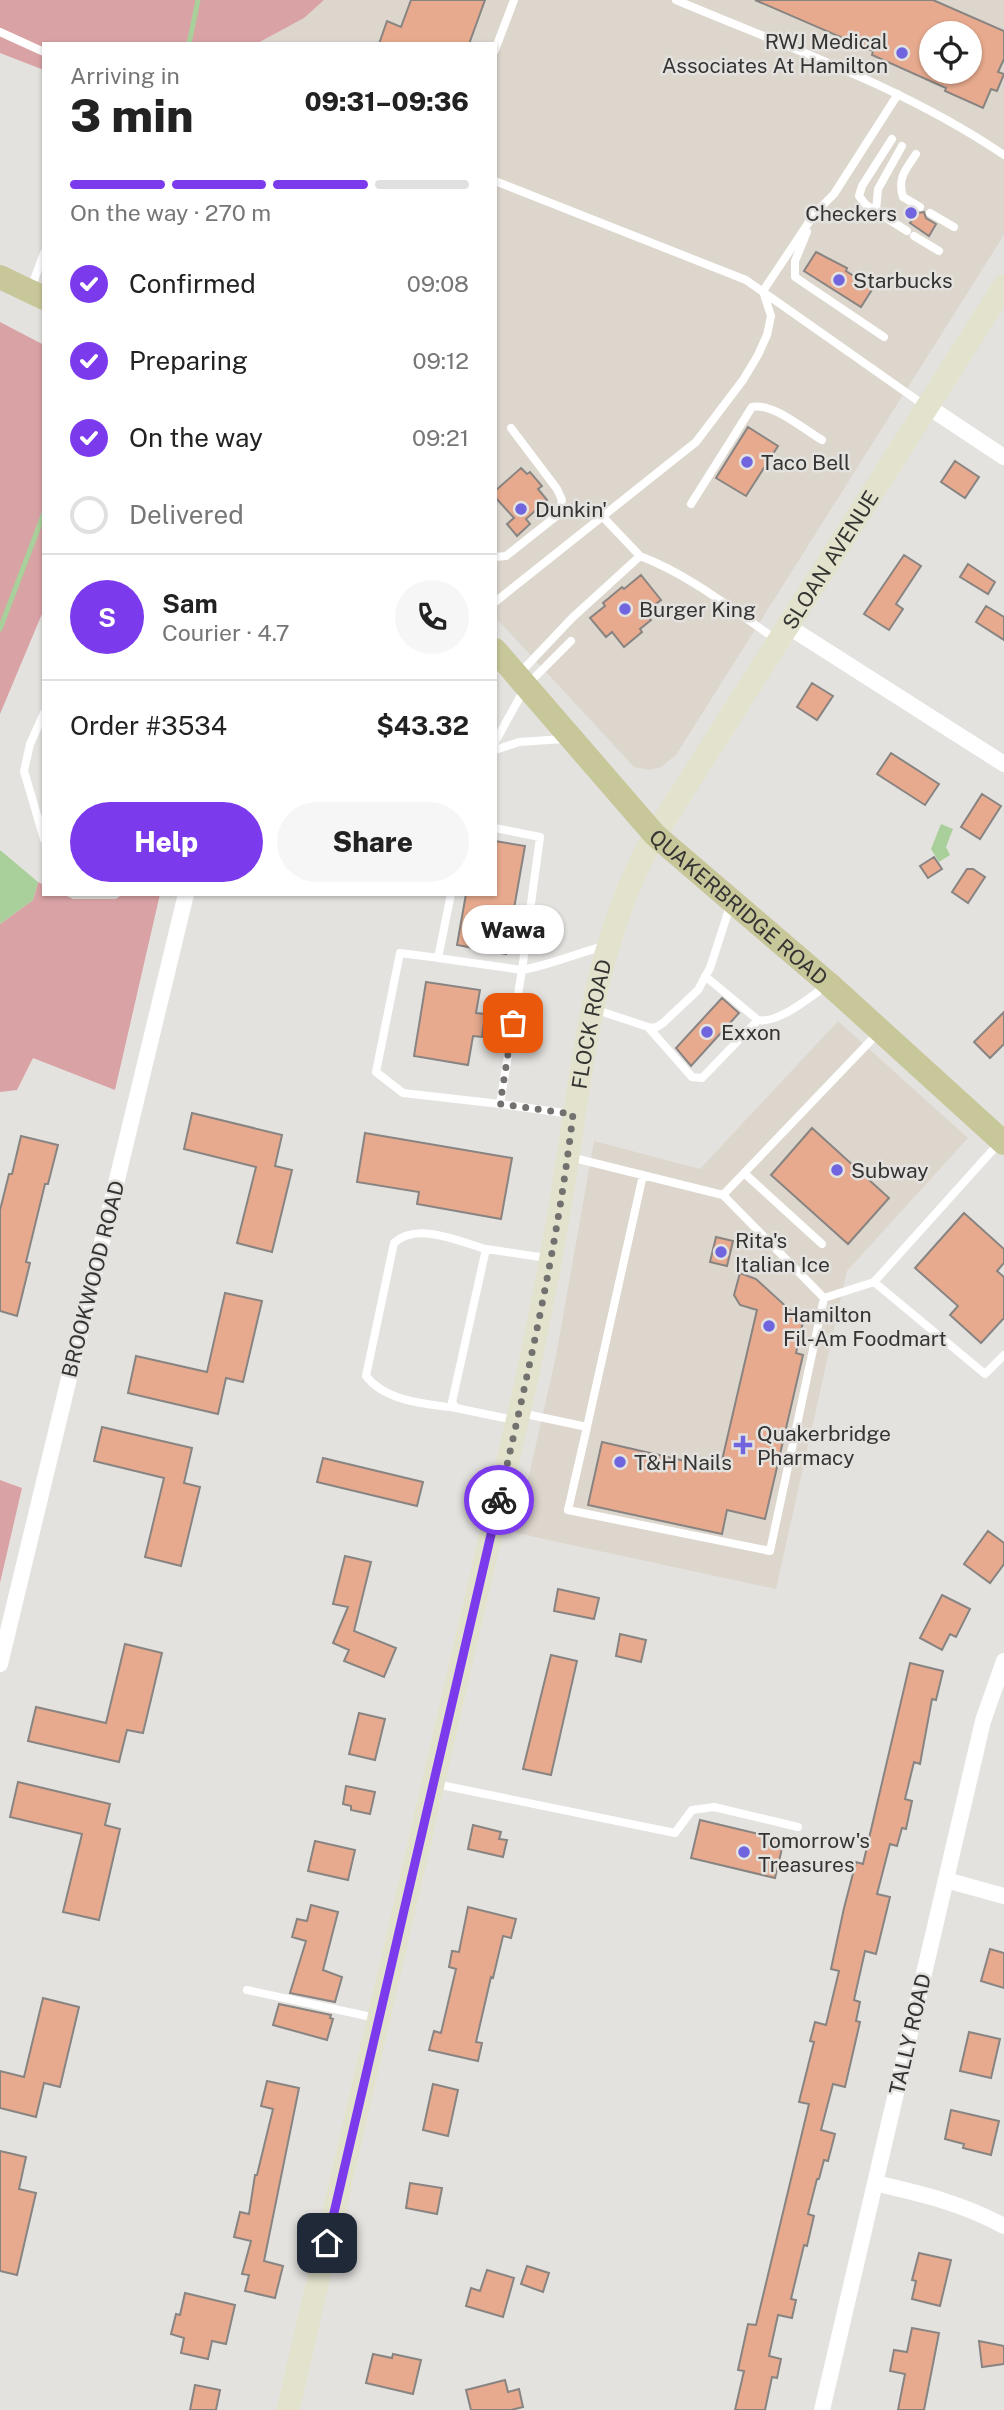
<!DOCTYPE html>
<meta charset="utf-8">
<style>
body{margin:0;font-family:"Public Sans",sans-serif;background:#f6f6f6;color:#222;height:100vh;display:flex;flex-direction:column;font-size:26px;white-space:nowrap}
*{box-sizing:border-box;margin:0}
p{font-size:23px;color:#767676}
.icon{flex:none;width:38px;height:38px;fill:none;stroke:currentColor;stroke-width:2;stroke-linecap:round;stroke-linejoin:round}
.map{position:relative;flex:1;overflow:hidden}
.panel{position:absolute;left:42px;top:42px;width:455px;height:854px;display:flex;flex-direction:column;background:#fff;border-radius:0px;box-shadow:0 2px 5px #0004}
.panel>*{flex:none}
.buttons{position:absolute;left:919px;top:21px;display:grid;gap:14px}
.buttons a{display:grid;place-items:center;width:63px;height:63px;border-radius:50%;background:#fff;box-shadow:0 2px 5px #0004;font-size:35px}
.pin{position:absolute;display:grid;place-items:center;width:60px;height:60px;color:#fff;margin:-30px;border-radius:14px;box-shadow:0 4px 10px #0006}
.courier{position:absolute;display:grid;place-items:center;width:70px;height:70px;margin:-35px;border:5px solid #7c3aed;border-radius:50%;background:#fff;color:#222;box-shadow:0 2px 9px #0007}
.bubble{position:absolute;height:49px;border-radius:24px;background:#fff;box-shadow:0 2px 5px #0004;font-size:23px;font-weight:800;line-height:49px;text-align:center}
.overview em{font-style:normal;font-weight:800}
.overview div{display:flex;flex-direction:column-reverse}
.overview{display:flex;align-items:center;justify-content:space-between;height:119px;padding:0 28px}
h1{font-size:46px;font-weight:800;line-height:52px}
.bar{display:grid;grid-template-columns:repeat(4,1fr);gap:10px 7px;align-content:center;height:84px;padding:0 28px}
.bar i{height:9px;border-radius:5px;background:#e0e0e0}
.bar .active{background:#7c3aed}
.bar p{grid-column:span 4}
.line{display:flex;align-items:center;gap:18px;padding:0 28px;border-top:2px solid #e0e0e0}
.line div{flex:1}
.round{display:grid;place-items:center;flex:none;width:74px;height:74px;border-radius:37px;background:#f6f6f6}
ol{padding:0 28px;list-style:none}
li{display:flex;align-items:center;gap:21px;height:77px}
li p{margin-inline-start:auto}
li .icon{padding:7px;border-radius:50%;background:#7c3aed;color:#fff;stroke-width:4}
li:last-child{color:#767676}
li i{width:38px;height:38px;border:4px solid #e0e0e0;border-radius:50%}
.primary-button{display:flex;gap:14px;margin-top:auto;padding:14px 28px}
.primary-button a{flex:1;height:80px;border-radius:42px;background:#7c3aed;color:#fff;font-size:28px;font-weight:800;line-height:80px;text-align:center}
.primary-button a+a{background:#f6f6f6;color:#222}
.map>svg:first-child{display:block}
.built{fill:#ddd6cd;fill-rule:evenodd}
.green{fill:#d9a2a5}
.water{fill:#a9cf9b}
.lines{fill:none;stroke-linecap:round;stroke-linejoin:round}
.stream{stroke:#a9cf9b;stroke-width:5}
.building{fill:#e7aa8e;stroke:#888482;stroke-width:2;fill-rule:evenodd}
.service{stroke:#fff;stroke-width:8}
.minor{stroke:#fff;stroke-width:16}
.secondary{stroke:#e3e3cd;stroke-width:23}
.primary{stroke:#c8c79a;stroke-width:24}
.done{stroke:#72716f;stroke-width:7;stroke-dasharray:0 12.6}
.route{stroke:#7c3aed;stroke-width:9}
.poi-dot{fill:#7165df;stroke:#e4e2df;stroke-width:2.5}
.labels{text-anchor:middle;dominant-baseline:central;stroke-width:5;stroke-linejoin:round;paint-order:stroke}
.poi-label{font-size:21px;fill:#353433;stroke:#e4e2df;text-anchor:start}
.street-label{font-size:21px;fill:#353433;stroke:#e4e2df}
</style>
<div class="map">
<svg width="1004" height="2410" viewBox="0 0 1004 2410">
<rect width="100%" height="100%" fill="#e4e2df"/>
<path class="built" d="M324,0H1004V235L676,755L661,767L649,770L634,767L495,617V44H256L304,18ZM931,33H970V72H931Z
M838,1021L968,1138L847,1271L776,1589L516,1533L556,1356L594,1141L700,1169Z"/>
<path class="green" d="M0,0H324L304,18L256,44H44V70L0,53Z
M0,322L44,345V609L0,714Z
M38,882L44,885V894H63L73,899H116L123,894H160L115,1090L33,1058L17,1090L0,1092V924L33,900Z
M0,1480L22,1488L0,1583Z"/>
<path class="water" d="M941,824L953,829L946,847L950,855L939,862L931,849Z
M0,850L38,882L33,900L0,924Z"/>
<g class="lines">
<path class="stream" d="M189,44L198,0
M0,629L44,513"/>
</g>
<path class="building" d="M411,0H485L469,44H379L387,21L401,27Z
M755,0H933L1004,31V59L998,72L1004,74L997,91L991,89L983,108L945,91L946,88L872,55L873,51ZM931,33H970V72H931Z
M924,212L926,218L936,224L929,236L910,223L917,213Z
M816,252L847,268L846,271L873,288L861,307L804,271Z
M748,427L778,446L746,496L716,478Z
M955,461L979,477L965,498L941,482Z
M521,468L527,474L530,472L542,486L538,489L547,500L526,519L530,524L517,536L507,524L514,518L495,497V491Z
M904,555L921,566L896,604L903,609L889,630L864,614Z
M968,564L995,582L988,594L960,577Z
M641,575L661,600L645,612L651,620L640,629L642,632L624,647L612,632L606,637L590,618L605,606L603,603L622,587L624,589Z
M986,606L1004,617V640L976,622Z
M812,683L833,696L817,720L797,707Z
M891,753L939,784L925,805L877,774Z
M982,794L1001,806L980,839L961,827Z
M495,841L525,846L506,954L457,945L466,894H495Z
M934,857L942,869L928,878L920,866Z
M967,869H973L985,877L968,903L952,892Z
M426,982L480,990L476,1013L485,1014L482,1037L473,1036L468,1065L414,1056Z
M722,998L739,1013L691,1066L676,1048Z
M1004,1012V1044L990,1058L974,1042Z
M192,1113L282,1135L275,1166L292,1170L272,1252L237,1243L256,1167L184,1149Z
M812,1128L889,1198L848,1244L771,1175Z
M365,1133L512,1158L501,1219L417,1204L419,1192L357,1182Z
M21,1136L58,1145L48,1184H45L26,1262L30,1263L17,1316L0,1311V1210L9,1174H12Z
M964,1213L1004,1249V1263L997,1271L1004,1277V1318L981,1343L950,1315L958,1306L915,1268Z
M716,1237L733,1241L727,1266L710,1262Z
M740,1273L756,1279L803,1322L796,1353L803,1355L765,1519L727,1510L722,1534L588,1505L602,1442L720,1469L757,1310L740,1305L734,1295Z
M225,1293L262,1301L243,1382L226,1378L218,1414L128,1393L136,1356L207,1372Z
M102,1427L192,1448L184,1483L200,1487L181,1566L145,1557L164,1478L94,1461Z
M323,1458L423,1482L417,1506L317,1482Z
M988,1531L1004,1543V1564L990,1583L964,1564Z
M345,1556L371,1562L354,1631L396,1648L384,1677L344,1661L349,1650L333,1643L348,1607L333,1604Z
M558,1589L599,1598L594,1619L554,1611Z
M942,1595L970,1609L956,1637L950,1634L942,1650L920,1638Z
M620,1634L646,1640L641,1662L616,1656Z
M125,1644L162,1653L143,1733L127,1730L119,1762L28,1741L36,1707L106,1723Z
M551,1655L577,1661L551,1775L523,1769Z
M910,1663L943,1671L936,1700L932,1699L920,1764L914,1762L905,1799L912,1801L906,1829L902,1828L897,1846L890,1844L877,1894L890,1897L876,1954L865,1951L854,2000L860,2002L856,2021L860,2022L845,2087L833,2084L821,2130L835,2134L828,2161L824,2160L819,2179H817L808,2214L814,2216L807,2246L804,2245L791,2299L796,2300L792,2318L778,2315L769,2356L781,2359L777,2378L772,2377L765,2410H735L744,2371L738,2370L748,2324L756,2325L809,2104L799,2102L814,2042L810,2041L815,2022L826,2025L839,1971L831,1969L844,1908L856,1862L863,1864Z
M359,1713L385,1719L375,1760L349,1754Z
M18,1782L110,1804L105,1825L120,1829L99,1920L63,1912L82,1834L10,1817Z
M346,1786L375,1792L370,1814L351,1810V1806L343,1804Z
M700,1820L784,1840L775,1878L691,1858Z
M473,1825L501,1832L499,1839L507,1840L503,1857L468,1849Z
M315,1841L355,1850L348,1880L308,1871Z
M311,1905L338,1912L323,1970L342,1977L335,2002L290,1993L306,1941L292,1937L297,1919L307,1921Z
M468,1907L516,1919L511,1938L503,1936L493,1978L491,1977L476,2042L482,2043L478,2061L429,2050L434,2031L441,2033L456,1969L449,1967L452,1951L459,1952Z
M990,1949L1004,1953V1988L981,1981Z
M43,1998L79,2007L60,2087L44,2083L36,2117L0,2108V2071L24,2077Z
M279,2004L331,2015L330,2018L333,2019L327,2040L273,2025Z
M969,2032L1000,2039L991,2078L960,2071Z
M267,2081L299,2088L264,2261L283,2266L275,2298L245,2291L249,2275L242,2274L251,2241L234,2237L240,2212L249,2214L255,2175H257L273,2109L261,2106Z
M433,2084L458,2090L448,2136L423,2130Z
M951,2110L999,2121L991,2155L963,2148L964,2144L945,2139Z
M0,2151L26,2157L19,2189L36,2193L17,2275L0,2271Z
M410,2183L442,2188L437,2214L406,2208Z
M919,2253L951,2260L940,2306L912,2299L916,2281L912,2280Z
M527,2266L549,2273L543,2292L521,2284Z
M487,2270L514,2278L503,2317L466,2306L471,2288L480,2291Z
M185,2293L235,2305L226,2344L212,2341L208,2359L181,2353L184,2338L171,2334L176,2314L180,2315Z
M912,2328L939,2333L924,2410H898L905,2374L890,2371L894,2350L907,2352Z
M979,2341L1004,2346V2364L982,2367Z
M373,2354L392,2358L393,2354L421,2360L413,2394L366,2383Z
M505,2380L508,2392L519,2389L523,2407L511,2410H471L466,2390Z
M195,2385L220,2390L216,2410H190Z"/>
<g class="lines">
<path class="service" d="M676,0C787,47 904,87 1004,155
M0,32L44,52
M495,50L514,0
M892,139L862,186L859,196L866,205L907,231
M916,154C906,169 897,178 903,197L920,207
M495,181L746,280L924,405
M876,211L878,189L902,146
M930,213L954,227
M807,232L795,261V277L884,337
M914,236L939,251
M31,288L44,253
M691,504L752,407C774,403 803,429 822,440
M602,516L640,556
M495,557L506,556L559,514L562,500L557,489L511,428
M495,602L696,442L743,380L758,355L767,335L771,316L763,291L815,213L834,194L898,94
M519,674L572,618L640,556C690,575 733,610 777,640
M44,713L30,744L24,771L44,839
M495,742L526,686L571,641
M495,750L519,742L564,739
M495,828L540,837L522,970C550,965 577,953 605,946
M451,894L438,958L522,970L500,1104L571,1114
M439,958L400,953L376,1072L403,1093L500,1104
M705,976L758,1020C778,1024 810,997 826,986
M594,1009L648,1027L655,1028L663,1023L698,990L710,968L731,903
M648,1027L692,1077L702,1078L758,1020
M879,1032L723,1195L824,1298L874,1282L999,1143
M570,1157L723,1195
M744,1173L822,1244
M874,1282L985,1374L1004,1355
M456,1408C427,1404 386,1402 366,1376L394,1243C417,1221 460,1242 486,1249
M521,1413L587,1427L643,1175
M514,1420L456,1408L452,1402L486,1249L547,1258
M587,1427L568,1510L770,1551L824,1298
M436,1784L675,1833L692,1810L714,1807L798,1827
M247,1990L376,2018"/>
<path class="minor" d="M927,406L1004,457
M789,627L1004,764
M0,1664L186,894
M946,1880L1004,1896
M875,2183C922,2194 962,2203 1004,2226
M822,2410L983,1721L1004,1661"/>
<path class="secondary" id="s1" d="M288,2410L525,1387C541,1310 557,1233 568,1156C585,1046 598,933 655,835L1004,286"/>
<g class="primary">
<path d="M0,277L44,298"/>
<path id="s2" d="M495,650L655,835L829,984L1004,1143"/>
</g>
</g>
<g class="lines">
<path class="done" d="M499,1500C528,1373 558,1244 573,1114L500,1104L513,1023"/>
<path class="route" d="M327,2243L499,1500"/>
</g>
<g class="poi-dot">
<circle cx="902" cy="53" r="7"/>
<circle cx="911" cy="213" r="7"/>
<circle cx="839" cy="280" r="7"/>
<circle cx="747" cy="462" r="7"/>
<circle cx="521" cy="509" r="7"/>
<circle cx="625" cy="609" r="7"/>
<circle cx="707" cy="1032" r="7"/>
<circle cx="837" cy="1170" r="7"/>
<circle cx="721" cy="1252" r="7"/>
<circle cx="769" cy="1326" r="7"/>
<path d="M739.5 1434.5h7v7h7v7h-7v7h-7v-7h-7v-7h7z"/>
<circle cx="620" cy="1462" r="7"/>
<circle cx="744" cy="1852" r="7"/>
</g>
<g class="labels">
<g class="poi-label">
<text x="888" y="41" text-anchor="end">RWJ Medical<tspan x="888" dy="24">Associates At Hamilton</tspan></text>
<text x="897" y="213" text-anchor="end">Checkers</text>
<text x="853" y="280">Starbucks</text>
<text x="761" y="462">Taco Bell</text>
<text x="535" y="509">Dunkin'</text>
<text x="639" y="609">Burger King</text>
<text x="721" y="1032">Exxon</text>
<text x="851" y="1170">Subway</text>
<text x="735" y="1240">Rita's<tspan x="735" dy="24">Italian Ice</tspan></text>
<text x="783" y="1314">Hamilton<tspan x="783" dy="24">Fil-Am Foodmart</tspan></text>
<text x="757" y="1433">Quakerbridge<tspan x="757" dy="24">Pharmacy</tspan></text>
<text x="634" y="1462">T&amp;H Nails</text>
<text x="758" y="1840">Tomorrow's<tspan x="758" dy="24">Treasures</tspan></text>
</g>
<g class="street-label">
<text stroke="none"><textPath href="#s1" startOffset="1946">SLOAN AVENUE</textPath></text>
<text stroke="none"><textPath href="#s2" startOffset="355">QUAKERBRIDGE ROAD</textPath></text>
<text stroke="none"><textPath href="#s1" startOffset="1419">FLOCK ROAD</textPath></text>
<text transform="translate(93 1279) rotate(-76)">BROOKWOOD ROAD</text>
<text transform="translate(910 2034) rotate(-77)">TALLY ROAD</text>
</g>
</g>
</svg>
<div class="buttons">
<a><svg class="icon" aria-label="locate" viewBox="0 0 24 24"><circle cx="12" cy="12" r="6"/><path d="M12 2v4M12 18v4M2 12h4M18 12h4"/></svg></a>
</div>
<div class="pin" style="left:513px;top:1023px;background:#ea580c"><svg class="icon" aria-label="bag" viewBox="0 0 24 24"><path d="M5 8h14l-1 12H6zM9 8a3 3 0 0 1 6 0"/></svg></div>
<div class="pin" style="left:327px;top:2243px;background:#1f2937"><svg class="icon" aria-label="home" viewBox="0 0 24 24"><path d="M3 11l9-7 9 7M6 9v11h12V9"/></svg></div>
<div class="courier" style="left:499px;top:1500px"><svg class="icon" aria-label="bike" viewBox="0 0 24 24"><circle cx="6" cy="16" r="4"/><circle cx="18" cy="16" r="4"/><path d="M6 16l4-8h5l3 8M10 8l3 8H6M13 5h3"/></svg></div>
<div class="bubble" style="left:462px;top:905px;width:102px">Wawa</div>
<section class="panel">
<div class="overview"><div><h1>3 min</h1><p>Arriving in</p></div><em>09:31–09:36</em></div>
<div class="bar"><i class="active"></i><i class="active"></i><i class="active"></i><i></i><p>On the way · 270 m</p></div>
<ol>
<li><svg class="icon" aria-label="check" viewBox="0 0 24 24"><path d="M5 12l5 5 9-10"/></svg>Confirmed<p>09:08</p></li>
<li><svg class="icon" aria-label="check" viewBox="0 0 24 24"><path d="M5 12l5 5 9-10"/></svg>Preparing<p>09:12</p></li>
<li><svg class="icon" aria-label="check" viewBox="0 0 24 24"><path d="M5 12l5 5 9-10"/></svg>On the way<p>09:21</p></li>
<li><i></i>Delivered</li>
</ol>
<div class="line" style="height:126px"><b class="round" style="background:#7c3aed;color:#fff">S</b><div><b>Sam</b><p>Courier · 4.7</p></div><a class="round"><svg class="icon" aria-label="phone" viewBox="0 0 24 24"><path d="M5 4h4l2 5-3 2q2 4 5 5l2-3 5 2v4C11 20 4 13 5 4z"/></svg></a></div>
<div class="line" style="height:91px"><div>Order #3534</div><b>$43.32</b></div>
<div class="primary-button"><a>Help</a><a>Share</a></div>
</section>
</div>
